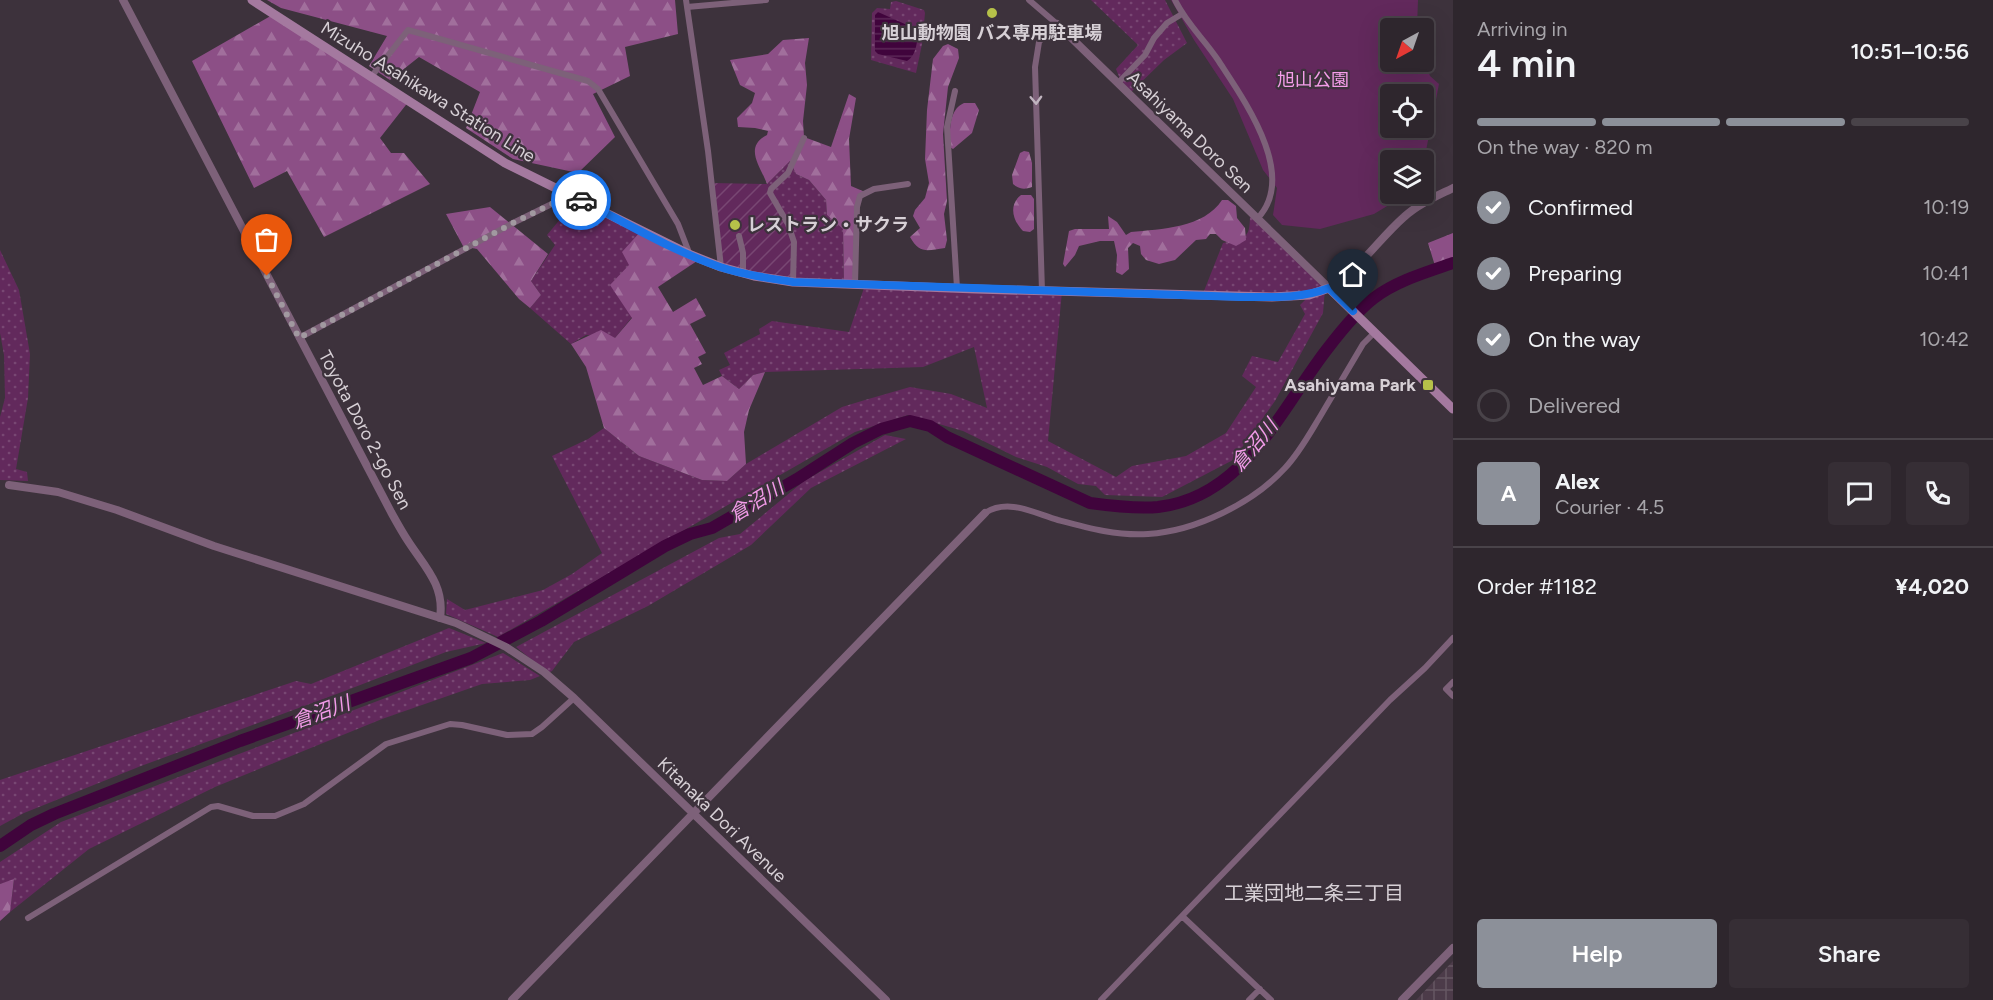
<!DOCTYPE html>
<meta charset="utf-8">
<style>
body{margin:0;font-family:Figtree,"Noto Sans JP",sans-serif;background:#362e35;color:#f1f3f6;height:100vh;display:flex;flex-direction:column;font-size:22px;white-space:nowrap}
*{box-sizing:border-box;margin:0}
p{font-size:20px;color:#a7a5aa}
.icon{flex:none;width:33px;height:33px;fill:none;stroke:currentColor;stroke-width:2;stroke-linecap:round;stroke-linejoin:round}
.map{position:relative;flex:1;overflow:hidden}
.side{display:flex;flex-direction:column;background:#2e262d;width:540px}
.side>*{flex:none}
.needle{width:39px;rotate:220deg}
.fabs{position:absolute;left:1380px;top:18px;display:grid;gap:12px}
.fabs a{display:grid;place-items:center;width:54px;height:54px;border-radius:6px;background:#2e262d;box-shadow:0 6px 24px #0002,0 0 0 2px #494349;font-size:30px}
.pin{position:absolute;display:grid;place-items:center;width:51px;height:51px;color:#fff;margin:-62px -26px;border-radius:50% 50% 50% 0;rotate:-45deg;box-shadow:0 0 6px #0007}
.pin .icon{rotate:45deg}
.courier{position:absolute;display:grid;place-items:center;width:60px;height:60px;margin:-30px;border:4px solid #1a73e8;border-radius:50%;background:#fff;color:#222;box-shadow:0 2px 8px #0007}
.headline em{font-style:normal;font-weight:600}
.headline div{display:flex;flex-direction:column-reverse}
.headline{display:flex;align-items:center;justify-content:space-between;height:102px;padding:0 24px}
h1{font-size:39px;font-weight:600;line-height:45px}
.bar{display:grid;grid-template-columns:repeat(4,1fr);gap:9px 6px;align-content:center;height:72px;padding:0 24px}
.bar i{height:8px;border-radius:4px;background:#494349}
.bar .active{background:#8c9099}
.bar p{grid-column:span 4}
.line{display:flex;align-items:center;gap:15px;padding:0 24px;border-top:2px solid #494349}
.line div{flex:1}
.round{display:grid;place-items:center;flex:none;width:63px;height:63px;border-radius:6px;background:#362e35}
ol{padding:0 24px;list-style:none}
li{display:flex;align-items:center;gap:18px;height:66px}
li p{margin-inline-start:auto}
li .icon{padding:6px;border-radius:50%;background:#8c9099;color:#fff;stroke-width:4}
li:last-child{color:#a7a5aa}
li i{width:33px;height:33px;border:3px solid #494349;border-radius:50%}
.action{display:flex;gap:12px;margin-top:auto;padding:12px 24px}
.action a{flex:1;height:69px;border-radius:6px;background:#8c9099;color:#fff;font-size:24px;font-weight:600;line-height:69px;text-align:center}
.action a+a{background:#362e35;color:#f1f3f6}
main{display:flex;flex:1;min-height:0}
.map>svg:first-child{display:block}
.industrial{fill:url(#industrial-grid)}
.grass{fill:url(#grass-dots)}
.forest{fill:url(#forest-firs)}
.park{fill:#62295c;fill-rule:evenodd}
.garden{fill:url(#garden-furrows)}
.water{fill:url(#water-rules)}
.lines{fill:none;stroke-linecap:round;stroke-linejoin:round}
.river{stroke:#40043c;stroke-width:12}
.minor{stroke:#7d6179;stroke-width:6}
.tertiary{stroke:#7d6179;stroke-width:8}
.secondary{stroke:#a4799f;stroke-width:9}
.oneway{stroke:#c0b4bf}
.done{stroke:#a199a0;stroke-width:6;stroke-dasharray:0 10.8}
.route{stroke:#1a73e8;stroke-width:8}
.poi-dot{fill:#b6c149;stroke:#3d323c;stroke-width:2}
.labels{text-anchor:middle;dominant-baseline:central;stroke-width:4.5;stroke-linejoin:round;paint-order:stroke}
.poi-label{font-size:18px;font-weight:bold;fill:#d7d0d6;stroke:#3d323c}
.park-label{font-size:18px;fill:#f49de9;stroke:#3d323c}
.street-label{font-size:18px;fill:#d7d0d6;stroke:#3d323c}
.water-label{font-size:20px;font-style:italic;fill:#f29be8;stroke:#3d323c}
.neighbourhood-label{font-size:20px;fill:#d7d0d6;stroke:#3d323c}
</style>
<main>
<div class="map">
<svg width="1453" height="1000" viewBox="0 0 1453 1000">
<defs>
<pattern id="industrial-grid" width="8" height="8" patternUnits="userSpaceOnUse" patternTransform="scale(1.5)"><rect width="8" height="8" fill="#4c3b49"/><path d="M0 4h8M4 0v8" fill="none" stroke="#655662"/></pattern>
<pattern id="grass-dots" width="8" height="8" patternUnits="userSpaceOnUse" patternTransform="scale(1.5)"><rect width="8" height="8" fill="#62295c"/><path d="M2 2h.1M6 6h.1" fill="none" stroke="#784773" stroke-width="1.8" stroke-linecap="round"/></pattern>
<pattern id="forest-firs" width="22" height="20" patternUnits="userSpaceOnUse" patternTransform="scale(1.5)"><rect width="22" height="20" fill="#8c4f86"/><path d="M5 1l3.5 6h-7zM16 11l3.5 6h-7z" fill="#a16f9c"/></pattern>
<pattern id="garden-furrows" width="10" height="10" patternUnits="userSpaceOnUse" patternTransform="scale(1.5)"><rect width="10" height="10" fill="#62295c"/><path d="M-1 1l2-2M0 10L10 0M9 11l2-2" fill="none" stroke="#784773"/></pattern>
<pattern id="water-rules" width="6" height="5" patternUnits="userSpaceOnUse" patternTransform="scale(1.5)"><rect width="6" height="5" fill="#40043c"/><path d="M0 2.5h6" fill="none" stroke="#5b2857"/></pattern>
</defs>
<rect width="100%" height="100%" fill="#3d323c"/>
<path class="industrial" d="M1453,961V1000H1416Z"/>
<path class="grass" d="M1091,0H1165L1187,43L1164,60L1131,92L1122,84L1116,69L1138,45Z
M896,1L924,10L925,13L922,44L916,73L871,60L872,13L877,8L890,9L891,2Z
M790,161L796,174L809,180L826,200L827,215L843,229L844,284L793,282L767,184Z
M577,199L641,231L629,265L632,317L615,338L586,335L571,344L530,308L541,295L531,281L555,245L547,235Z
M1250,211L1325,289L1323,313L1275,401L1233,460L1162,497L1105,495L1096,486L1078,484L1047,467L1016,457L963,431L908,415L855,432L498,637L446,614L447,599L465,610L543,590L572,574L602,553L552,456L588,439L604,428L639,456L702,480L727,481L746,464L842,407L865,400L910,387L951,394L987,408L974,347L923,367L765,372L753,375L739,389L722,376L719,370L730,365L724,353L760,334L759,329L772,321L849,332L865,285L1062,291L1048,441L1116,477L1132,466L1186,456L1226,433L1256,387L1242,376L1252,356L1278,362L1305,314L1300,305L1309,296H1202L1223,243C1248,238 1250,238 1250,211Z
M0,250L19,290L30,354L28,398L16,469L27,472L28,481L0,480V417L5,398L4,355L0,333Z
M885,435L906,439L811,488L751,545L648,606L574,642L552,671L548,673L516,647L719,538L740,534L804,481Z
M449,628L486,643L446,652L342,692L141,766L24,813L0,826V780L296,681L311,684Z
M503,653L540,676L530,680L482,684L382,719L215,787L89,849L10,912L14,880L0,884V862L61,822Z"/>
<path class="forest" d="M267,0H675L678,34L625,47L630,76L593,94L615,137L578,173L513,159L466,128L480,92L419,57L390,80L369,66L387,36L281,8Z
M274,14L409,101L380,138L391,153H404L430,184L324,237L287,171L254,188L192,61Z
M809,38L805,63L807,85L803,121L804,137L831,147L849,94L856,98L849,139L851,186L865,192L860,196L855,284H844L843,229L827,215L826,200L809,180L796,174L790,161L767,184C761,167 743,147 767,135L768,131L755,128L738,127L737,118L752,103L755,93L740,85L730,60L768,54L783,40Z
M948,44L958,49L959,58L948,87L943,134L947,201L944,214L947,240L945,248C928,250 920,255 910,237L920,228L913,216L915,210L925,198L929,183L925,159L927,110L933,59L943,46Z
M964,103H975L979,110L972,133L953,149L950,147C950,132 948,110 964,103Z
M1024,151L1029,152L1032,163V187C1024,190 1019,189 1013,184L1012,175L1020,153Z
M1021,195H1031L1034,199V229L1030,232L1023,231C1013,221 1008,205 1021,195Z
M1222,200H1228L1236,206L1237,218L1245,228L1246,240L1236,246L1222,240L1216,234H1210L1206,239L1196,240L1175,260L1159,264L1146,260L1141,254L1140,246L1133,243L1128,248L1129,269L1122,275L1116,272L1117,255L1114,241H1100L1079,246L1075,255L1065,267L1063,264L1069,231L1075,229H1109L1108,216L1117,222L1126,235L1131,232C1161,229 1204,228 1222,200Z
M490,207L548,254L531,281L541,295L530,308L519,299L477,249L463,246L446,214Z
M641,231L700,259L658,287L673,312L696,298L706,316L690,324L706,353L698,357L702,364L694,368L703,385L722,376L739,389L753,375L765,372L749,410L744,432L746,464L727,481L702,480L639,456L604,428L586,367L571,344L601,330L615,338L632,318L610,285L629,265L622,252Z
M1453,233V263L1436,269L1428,243Z
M14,879L10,912L0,921V884Z"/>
<path class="park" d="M1171,0H1418L1417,28H1390V62H1424V57L1430,76L1439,84L1424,161L1390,160V194H1407L1374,214L1320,229L1282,225L1273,215L1277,188L1263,170L1233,99L1194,40ZM1390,94H1424V128H1390Z"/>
<path class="garden" d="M711,183L767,184L794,242L793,282L721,267Z"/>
<path class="water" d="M878,12L916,29L919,32C916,43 917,55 907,61L878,54L875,51V15Z"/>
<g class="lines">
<path class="river" d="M0,846L31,825L54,814L240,741L471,658L541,621L665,546L690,534L712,528L797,479L853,443L881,429L910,421L930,426L947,437L1090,503C1112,506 1136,509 1158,507C1245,497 1281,408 1328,348C1341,331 1357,311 1374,298C1396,281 1427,272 1453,263"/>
<path class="minor" d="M686,0L708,151L721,267
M1029,0L1057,24L1039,42L1035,67L1042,291
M1175,0C1186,23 1204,39 1218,60C1244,100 1299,176 1257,219
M687,7L766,0
M371,77L408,30L588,81L598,89L678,224L690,255
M1118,83L1145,55L1154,38L1167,23L1182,14
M955,91L947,127L957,288
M739,236L743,253V273
M793,282L794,242L788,224L770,193L771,189L788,173L804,138
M855,284L857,207L860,196L874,189L908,184
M299,338L513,223L570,195
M985,513C1008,498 1034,513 1058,520C1088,528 1117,536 1148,534C1196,531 1253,503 1285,468C1300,452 1310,433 1321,415C1335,391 1349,368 1363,344L1374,333
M1453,682L1446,689L1453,696
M1182,916L1271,1000
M28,918L211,807L218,806L253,816H275L304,804L386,744L450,724L462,725L507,735L532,734L542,727L574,698
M1101,1000L1390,700L1425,668L1453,638
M1249,1000L1260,989"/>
<path class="tertiary" d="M123,0L391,512C396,521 402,532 408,541C424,566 445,585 440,618
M1057,24L1329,288C1359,270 1378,240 1404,217C1418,204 1437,196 1453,188
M9,485L58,492L117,510L214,546L456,623L506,647L544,672L574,698L886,1000
M512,1000L985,513
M1402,1000L1453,948"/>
<path class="secondary" d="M252,0L505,163L691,255L721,267L754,276L793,282L976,289L1272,297L1309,295L1329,288L1453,409"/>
</g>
<defs><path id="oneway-chevron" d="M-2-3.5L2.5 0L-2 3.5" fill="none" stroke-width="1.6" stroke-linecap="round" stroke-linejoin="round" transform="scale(1.5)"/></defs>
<use class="oneway" href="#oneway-chevron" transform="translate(1036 100) rotate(88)"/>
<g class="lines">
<path class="done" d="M267,276L299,338L513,223L570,195L581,200"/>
<path class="route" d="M581,200C626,223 671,250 720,267C743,275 768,278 793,282L1241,297C1271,297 1300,299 1329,288L1353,311"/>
</g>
<g class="poi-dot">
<circle cx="992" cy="13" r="6"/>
<circle cx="735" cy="225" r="6"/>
<rect x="1422" y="379" width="12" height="12" rx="3"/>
</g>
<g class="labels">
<g class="poi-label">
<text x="992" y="33">旭山動物園 バス専用駐車場</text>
<text x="747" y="225" text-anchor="start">レストラン・サクラ</text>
<text x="1416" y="385" text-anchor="end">Asahiyama Park</text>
</g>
<g class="park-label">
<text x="1313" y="80">旭山公園</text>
</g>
<g class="street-label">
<text transform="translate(428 92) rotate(32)">Mizuho Asahikawa Station Line</text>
<text transform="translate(1190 132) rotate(44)">Asahiyama Doro Sen</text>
<text transform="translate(365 430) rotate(62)">Toyota Doro 2-go Sen</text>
<text transform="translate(722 820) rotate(44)">Kitanaka Dori Avenue</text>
</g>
<g class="water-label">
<text transform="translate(1254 445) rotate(-50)">倉沼川</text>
<text transform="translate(756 501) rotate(-31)">倉沼川</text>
<text transform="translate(321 712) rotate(-20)">倉沼川</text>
</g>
<g class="neighbourhood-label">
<text x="1314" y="893">工業団地二条三丁目</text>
</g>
</g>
</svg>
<div class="fabs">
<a><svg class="needle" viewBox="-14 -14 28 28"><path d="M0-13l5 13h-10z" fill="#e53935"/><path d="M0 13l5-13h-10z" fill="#a7a5aa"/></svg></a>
<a><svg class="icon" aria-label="locate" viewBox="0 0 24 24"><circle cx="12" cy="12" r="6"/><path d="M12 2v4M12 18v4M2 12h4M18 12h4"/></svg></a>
<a><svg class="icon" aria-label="layers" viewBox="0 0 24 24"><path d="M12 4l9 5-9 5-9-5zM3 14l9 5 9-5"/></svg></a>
</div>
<div class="pin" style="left:267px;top:276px;background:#ea580c"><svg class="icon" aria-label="bag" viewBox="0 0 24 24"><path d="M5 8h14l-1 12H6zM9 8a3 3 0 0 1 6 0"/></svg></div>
<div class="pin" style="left:1353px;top:311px;background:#1f2937"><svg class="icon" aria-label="home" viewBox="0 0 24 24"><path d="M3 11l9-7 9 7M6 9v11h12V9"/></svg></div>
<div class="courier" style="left:581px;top:200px"><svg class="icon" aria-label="car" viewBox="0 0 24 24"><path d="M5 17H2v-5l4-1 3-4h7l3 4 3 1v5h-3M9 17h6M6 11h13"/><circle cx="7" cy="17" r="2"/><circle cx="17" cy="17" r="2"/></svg></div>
</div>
<section class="side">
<div class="headline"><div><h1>4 min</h1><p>Arriving in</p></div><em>10:51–10:56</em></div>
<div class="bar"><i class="active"></i><i class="active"></i><i class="active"></i><i></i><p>On the way · 820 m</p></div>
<ol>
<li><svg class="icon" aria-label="check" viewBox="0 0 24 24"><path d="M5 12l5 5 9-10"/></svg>Confirmed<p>10:19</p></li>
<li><svg class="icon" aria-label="check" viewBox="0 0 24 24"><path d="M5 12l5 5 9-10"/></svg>Preparing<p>10:41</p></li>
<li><svg class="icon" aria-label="check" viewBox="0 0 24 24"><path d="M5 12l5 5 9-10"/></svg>On the way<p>10:42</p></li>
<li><i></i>Delivered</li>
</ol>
<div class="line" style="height:108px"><b class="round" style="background:#8c9099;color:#fff">A</b><div><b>Alex</b><p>Courier · 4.5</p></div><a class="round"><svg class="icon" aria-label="chat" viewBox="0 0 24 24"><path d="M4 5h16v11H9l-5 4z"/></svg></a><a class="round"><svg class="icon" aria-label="phone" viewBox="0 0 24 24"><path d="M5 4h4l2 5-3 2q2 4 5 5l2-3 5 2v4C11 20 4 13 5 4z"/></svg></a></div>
<div class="line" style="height:78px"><div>Order #1182</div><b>¥4,020</b></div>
<div class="action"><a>Help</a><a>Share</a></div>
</section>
</main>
